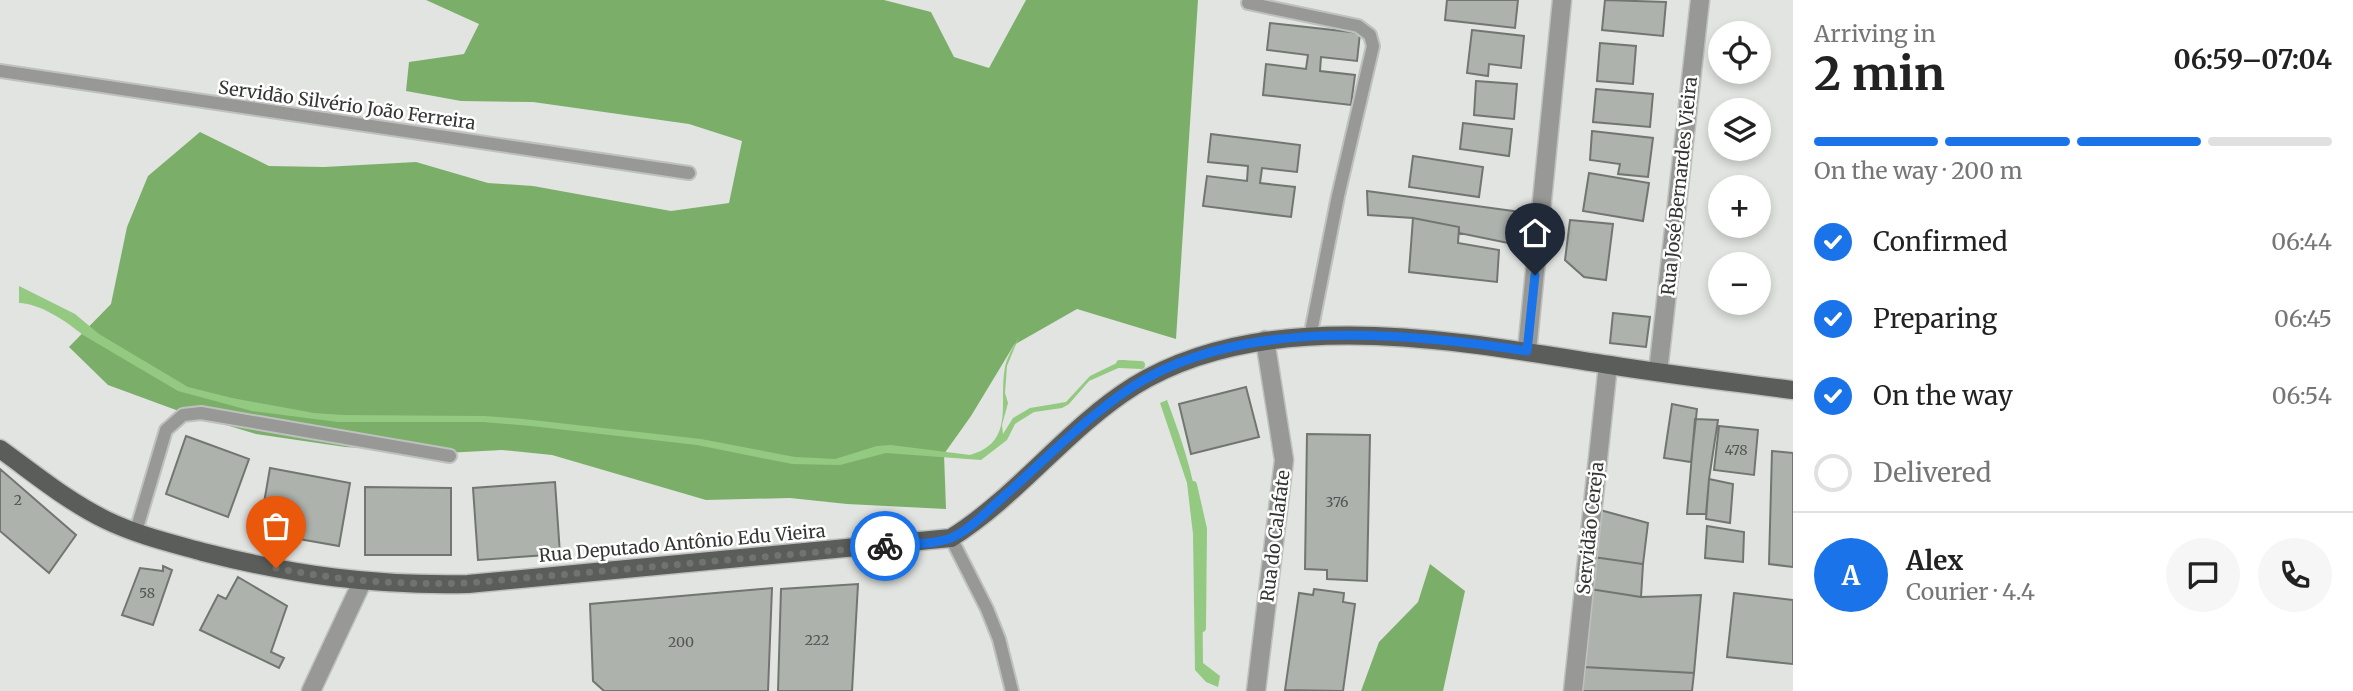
<!DOCTYPE html>
<meta charset="utf-8">
<style>
body{margin:0;font-family:Merriweather,serif;background:#f6f6f6;color:#222;height:100vh;display:flex;flex-direction:column;font-size:26px;white-space:nowrap}
*{box-sizing:border-box;margin:0}
p{font-size:23px;color:#767676}
.icon{flex:none;width:38px;height:38px;fill:none;stroke:currentColor;stroke-width:2;stroke-linecap:round;stroke-linejoin:round}
.map{position:relative;flex:1;overflow:hidden}
.panel{display:flex;flex-direction:column;background:#fff;width:560px}
.panel>*{flex:none}
.tools{position:absolute;left:1708px;top:21px;display:grid;gap:14px}
.tools a{display:grid;place-items:center;width:63px;height:63px;border-radius:50%;background:#fff;box-shadow:0 4px 10px #0003;font-size:35px}
.pin{position:absolute;display:grid;place-items:center;width:60px;height:60px;color:#fff;margin:-72px -30px;border-radius:50% 50% 50% 0;rotate:-45deg;box-shadow:0 0 7px #0007}
.pin .icon{rotate:45deg}
.courier{position:absolute;display:grid;place-items:center;width:70px;height:70px;margin:-35px;border:5px solid #1a73e8;border-radius:50%;background:#fff;color:#222;box-shadow:0 2px 9px #0007}
.summary em{font-style:normal;font-weight:700}
.summary div{display:flex;flex-direction:column-reverse}
.summary{display:flex;align-items:center;justify-content:space-between;height:119px;padding:0 21px}
h1{font-size:46px;font-weight:700;line-height:52px}
.bar{display:grid;grid-template-columns:repeat(4,1fr);gap:10px 7px;align-content:center;height:84px;padding:0 21px}
.bar i{height:9px;border-radius:5px;background:#e0e0e0}
.bar .current{background:#1a73e8}
.bar p{grid-column:span 4}
.line{display:flex;align-items:center;gap:18px;padding:0 21px;border-top:2px solid #e0e0e0}
.line div{flex:1}
.round{display:grid;place-items:center;flex:none;width:74px;height:74px;border-radius:37px;background:#f6f6f6}
ol{padding:0 21px;list-style:none}
li{display:flex;align-items:center;gap:21px;height:77px}
li p{margin-inline-start:auto}
li .icon{padding:7px;border-radius:50%;background:#1a73e8;color:#fff;stroke-width:4}
li:last-child{color:#767676}
li i{width:38px;height:38px;border:4px solid #e0e0e0;border-radius:50%}
main{display:flex;flex:1;min-height:0}
.map>svg:first-child{display:block}
.forest{fill:#7baf69}
.water{fill:#93c981}
.lines{fill:none;stroke-linecap:round;stroke-linejoin:round}
.stream{stroke:#93c981;stroke-width:8}
.building{fill:#aeb2ad;stroke:#727671;stroke-width:2}
.lane-casing{stroke:#bec1be;stroke-width:16}
.street-casing{stroke:#bec1be;stroke-width:21}
.primary-casing{stroke:#bec1be;stroke-width:21}
.lane{stroke:#989997;stroke-width:12}
.street{stroke:#989997;stroke-width:18}
.primary{stroke:#5a5d59;stroke-width:18}
.done{stroke:#717370;stroke-width:7;stroke-dasharray:0 12.6}
.route{stroke:#1a73e8;stroke-width:9}
.labels{text-anchor:middle;dominant-baseline:central;stroke-width:5;stroke-linejoin:round;paint-order:stroke}
.number-label{font-size:14px;fill:#525552}
.street-label{font-size:18px;fill:#343634;stroke:#fff}
</style>
<main>
<div class="map">
<svg width="1793" height="691" viewBox="0 0 1793 691">
<rect width="100%" height="100%" fill="#e1e4e0"/>
<path class="forest" d="M426,0H884L931,12L954,57L989,68L1026,0H1198L1176,339L1077,309L1014,345L971,416L944,454L946,509L847,504L790,498L706,500L552,455L502,450L445,453L345,447L256,434L176,410L108,385L69,347L111,304L127,227L148,176L200,132L269,166L324,167L416,162L488,183L533,186L671,211L729,203L742,141L689,124L533,102L461,101L406,91L409,62L464,54L479,24Z
M1430,564L1465,591L1443,691H1361L1379,642L1418,602Z"/>
<path class="water" d="M19,286L75,314L99,334L188,387L232,398L314,413L343,415L485,416L523,419L701,439L795,457L835,459L877,446L891,445L970,455C1016,442 998,403 1005,367C1007,357 1014,346 1019,337L1007,366L1005,393L1008,403L1002,425L1003,434L1013,418L1030,408L1066,402L1090,376L1123,360L1132,362L1089,381L1069,404L1062,408L1034,412L1015,424L1007,440L981,460L886,453L840,465L792,464L697,445L531,426L483,422H338L252,411L178,391L83,335C66,321 41,304 19,303Z
M1167,400C1178,430 1189,460 1195,492C1205,548 1202,607 1203,663L1220,676L1218,687L1206,682L1195,670L1193,534L1187,483L1160,403Z"/>
<g class="lines">
<path class="stream" d="M1120,364L1141,365
M1193,485L1203,529L1202,628"/>
</g>
<path class="building" d="M1447,0H1518L1515,28L1445,20Z
M1605,0L1666,2L1663,36L1602,30Z
M1270,23L1360,33L1357,61L1321,57L1320,71L1355,75L1351,105L1263,95L1266,64L1306,69L1308,55L1267,50Z
M1472,30L1524,36L1521,68L1489,64L1488,76L1467,73Z
M1600,43L1636,46L1633,84L1597,81Z
M1476,81L1517,84L1514,119L1474,115Z
M1596,89L1653,94L1650,127L1593,122Z
M1463,123L1512,129L1509,156L1460,149Z
M1592,131L1653,138L1648,177L1618,174L1620,164L1590,160Z
M1211,134L1300,145L1297,172L1262,168L1260,183L1295,187L1291,217L1203,206L1207,176L1247,181L1248,166L1208,162Z
M1413,156L1483,167L1479,197L1409,187Z
M1589,173L1649,183L1643,221L1583,211Z
M1367,191L1527,213L1523,246L1459,233V227L1413,218L1368,215Z
M1413,218L1459,227L1458,243L1499,250L1497,282L1409,272Z
M1570,220L1613,224L1606,280L1584,277L1565,260Z
M1613,313L1650,317L1646,347L1610,343Z
M1246,387L1259,437L1191,454L1179,404Z
M1672,404L1697,409L1691,462L1664,458Z
M1695,419L1718,420L1709,479L1706,514H1687Z
M1719,426L1758,430L1754,475L1714,470Z
M1307,434L1370,435L1367,581L1327,579V570L1305,569Z
M186,436L249,459L228,517L166,494Z
M1772,451L1793,453V567L1769,564Z
M270,468L350,483L339,546L259,532Z
M0,469L76,535L49,573L0,531Z
M1709,479L1733,484L1730,523L1706,519Z
M555,482L560,554L478,560L473,488Z
M365,487L451,488V555H365Z
M1600,510L1648,523L1643,564L1593,557Z
M1707,526L1744,532L1743,562L1705,558Z
M1593,557L1643,564L1641,597L1590,589Z
M163,566L172,570L153,625L122,615L140,568L163,571Z
M238,577L287,606L271,652L284,658L279,668L200,630L218,595L226,599Z
M858,584L852,691H778L781,589Z
M772,588L768,691H604L593,681L590,604Z
M1314,589L1344,593L1343,602L1355,604L1343,691L1285,690L1299,593L1313,595Z
M1590,589L1641,597L1701,595L1694,673L1584,667Z
M1734,593L1793,600V664L1727,657Z
M1584,667L1694,673L1692,691H1582Z"/>
<g class="lines">
<defs>
<path id="lane" d="M1248,3L1358,26L1370,35L1373,46L1338,196L1310,337
M0,71L689,173
M136,531L166,430L183,415L201,413L450,456
M951,538L987,609L999,639L1012,691"/>
<path id="street" d="M1527,351L1562,0
M1658,372L1700,0
M311,691L362,582
M1256,691L1284,460L1265,340
M1573,691L1608,365"/>
<path id="primary" d="M0,449C35,474 67,501 106,520C137,535 171,543 203,552C293,575 375,586 468,584L951,538C1018,496 1067,428 1134,386C1269,303 1462,342 1610,365C1671,375 1732,382 1793,390"/>
</defs>
<use href="#lane" class="lane-casing"/>
<use href="#street" class="street-casing"/>
<use href="#primary" class="primary-casing"/>
<use href="#lane" class="lane"/>
<use href="#street" class="street"/>
<use href="#primary" class="primary"/>
</g>
<g class="lines">
<path class="done" d="M276,568C340,581 403,585 468,583L885,546"/>
<path class="route" d="M885,546C903,544 937,545 953,537C971,529 987,511 1003,497C1045,460 1085,418 1132,387C1239,317 1406,332 1527,351L1535,275"/>
</g>
<g class="labels">
<g class="number-label">
<text x="1736" y="450">478</text>
<text x="18" y="500">2</text>
<text x="1337" y="502">376</text>
<text x="147" y="593">58</text>
<text x="817" y="640">222</text>
<text x="681" y="642">200</text>
</g>
<g class="street-label">
<text transform="translate(347 105) rotate(8)">Servidão Silvério João Ferreira</text>
<text transform="translate(1679 186) rotate(-84)">Rua José Bernardes Vieira</text>
<text transform="translate(1590 528) rotate(-84)">Servidão Cereja</text>
<text transform="translate(1275 536) rotate(-83)">Rua do Calafate</text>
<text transform="translate(682 543) rotate(-5)">Rua Deputado Antônio Edu Vieira</text>
</g>
</g>
</svg>
<div class="tools">
<a><svg class="icon" aria-label="locate" viewBox="0 0 24 24"><circle cx="12" cy="12" r="6"/><path d="M12 2v4M12 18v4M2 12h4M18 12h4"/></svg></a>
<a><svg class="icon" aria-label="layers" viewBox="0 0 24 24"><path d="M12 4l9 5-9 5-9-5zM3 14l9 5 9-5"/></svg></a>
<a>+</a>
<a>−</a>
</div>
<div class="pin" style="left:276px;top:568px;background:#ea580c"><svg class="icon" aria-label="bag" viewBox="0 0 24 24"><path d="M5 8h14l-1 12H6zM9 8a3 3 0 0 1 6 0"/></svg></div>
<div class="pin" style="left:1535px;top:275px;background:#1f2937"><svg class="icon" aria-label="home" viewBox="0 0 24 24"><path d="M3 11l9-7 9 7M6 9v11h12V9"/></svg></div>
<div class="courier" style="left:885px;top:546px"><svg class="icon" aria-label="bike" viewBox="0 0 24 24"><circle cx="6" cy="16" r="4"/><circle cx="18" cy="16" r="4"/><path d="M6 16l4-8h5l3 8M10 8l3 8H6M13 5h3"/></svg></div>
</div>
<section class="panel">
<div class="summary"><div><h1>2 min</h1><p>Arriving in</p></div><em>06:59–07:04</em></div>
<div class="bar"><i class="current"></i><i class="current"></i><i class="current"></i><i></i><p>On the way · 200 m</p></div>
<ol>
<li><svg class="icon" aria-label="check" viewBox="0 0 24 24"><path d="M5 12l5 5 9-10"/></svg>Confirmed<p>06:44</p></li>
<li><svg class="icon" aria-label="check" viewBox="0 0 24 24"><path d="M5 12l5 5 9-10"/></svg>Preparing<p>06:45</p></li>
<li><svg class="icon" aria-label="check" viewBox="0 0 24 24"><path d="M5 12l5 5 9-10"/></svg>On the way<p>06:54</p></li>
<li><i></i>Delivered</li>
</ol>
<div class="line" style="height:126px"><b class="round" style="background:#1a73e8;color:#fff">A</b><div><b>Alex</b><p>Courier · 4.4</p></div><a class="round"><svg class="icon" aria-label="chat" viewBox="0 0 24 24"><path d="M4 5h16v11H9l-5 4z"/></svg></a><a class="round"><svg class="icon" aria-label="phone" viewBox="0 0 24 24"><path d="M5 4h4l2 5-3 2q2 4 5 5l2-3 5 2v4C11 20 4 13 5 4z"/></svg></a></div>
</section>
</main>
